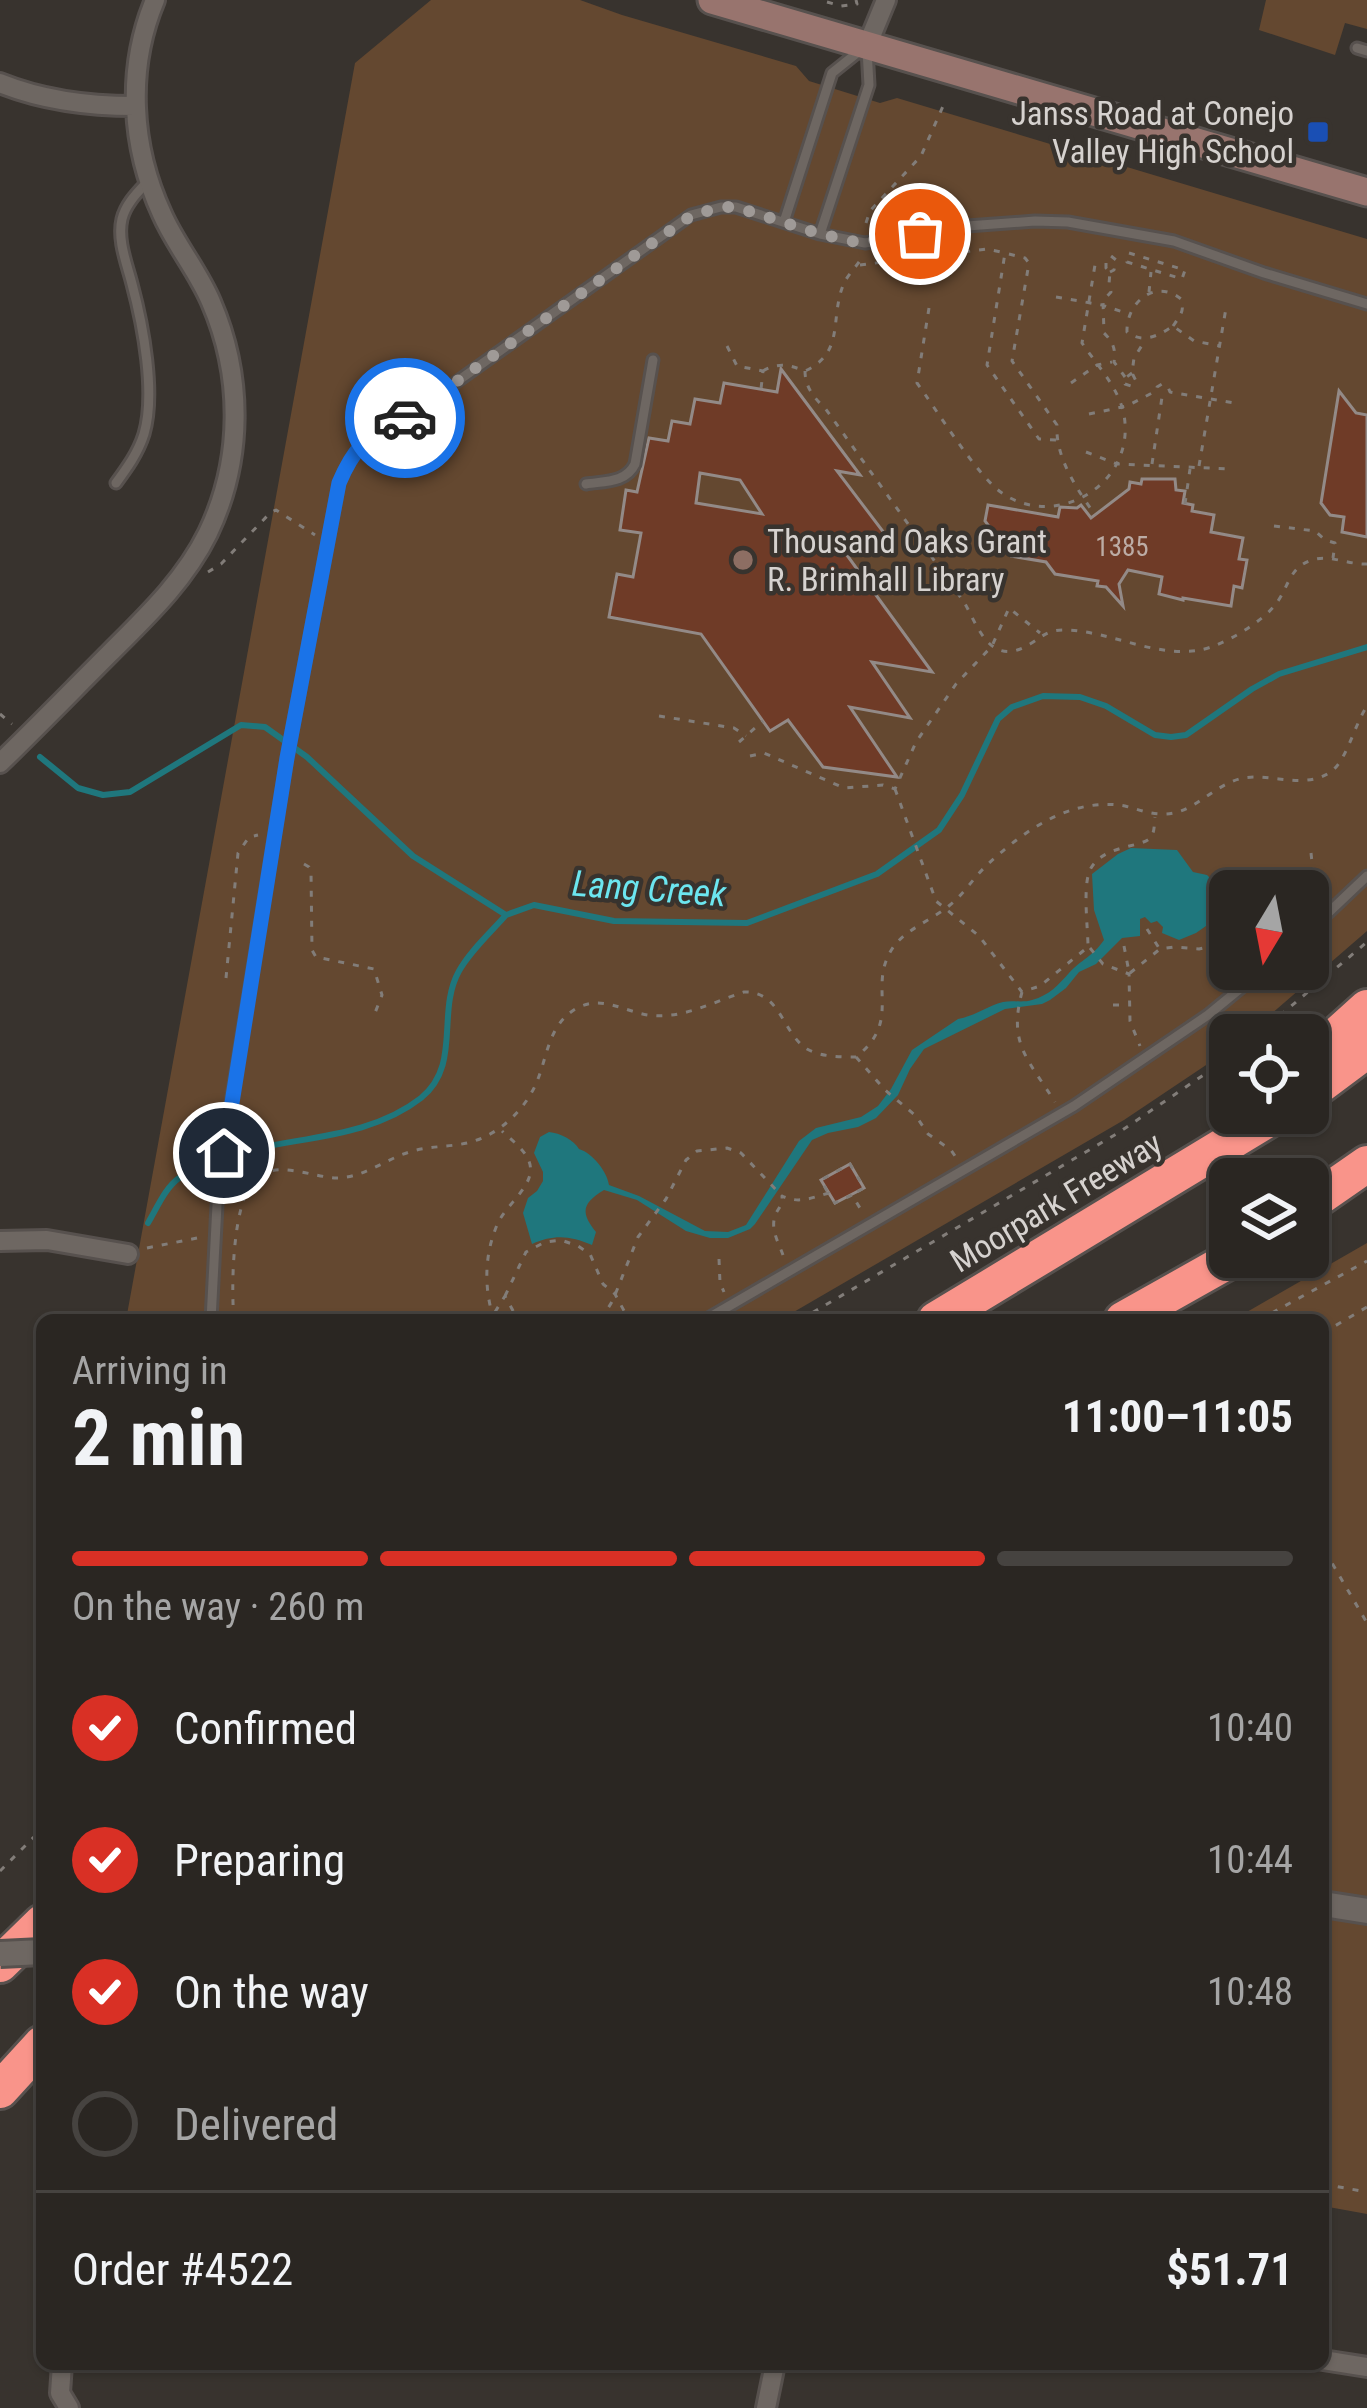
<!DOCTYPE html>
<meta charset="utf-8">
<style>
body{margin:0;font-family:"Roboto Condensed",sans-serif;background:#36322f;color:#f1f3f6;height:100vh;display:flex;flex-direction:column;font-size:45px;white-space:nowrap}
*{box-sizing:border-box;margin:0}
p{font-size:39px;color:#a5a5a5}
.icon{flex:none;width:66px;height:66px;fill:none;stroke:currentColor;stroke-width:2;stroke-linecap:round;stroke-linejoin:round}
.map{position:relative;flex:1;overflow:hidden}
.sheet{position:absolute;left:36px;top:1314px;width:1293px;height:1056px;display:flex;flex-direction:column;background:#2a2622;border-radius:18px;box-shadow:0 3px 9px #0004,0 0 0 3px #464340}
.sheet>*{flex:none}
.needle{width:78px;rotate:190deg}
.tools{position:absolute;left:1209px;top:870px;display:grid;gap:24px}
.tools a{display:grid;place-items:center;width:120px;height:120px;border-radius:18px;background:#2a2622;box-shadow:0 3px 9px #0004,0 0 0 3px #464340;font-size:60px}
.pin{position:absolute;display:grid;place-items:center;width:102px;height:102px;color:#fff;margin:-51px;border:6px solid #fff;border-radius:50%;box-shadow:0 3px 12px #0007}
.courier{position:absolute;display:grid;place-items:center;width:120px;height:120px;margin:-60px;border:9px solid #1a73e8;border-radius:50%;background:#fff;color:#222;box-shadow:0 3px 15px #0007}
.head em{font-style:normal;font-weight:700}
.head div{display:flex;flex-direction:column-reverse}
.head{display:flex;align-items:center;justify-content:space-between;height:204px;padding:0 36px}
h1{font-size:78px;font-weight:700;line-height:90px}
.bar{display:grid;grid-template-columns:repeat(4,1fr);gap:18px 12px;align-content:center;height:144px;padding:0 36px}
.bar i{height:15px;border-radius:9px;background:#464340}
.bar .active{background:#d93025}
.bar p{grid-column:span 4}
.line{display:flex;align-items:center;gap:30px;padding:0 36px;border-top:3px solid #464340}
.line div{flex:1}
ol{padding:0 36px;list-style:none}
li{display:flex;align-items:center;gap:36px;height:132px}
li p{margin-inline-start:auto}
li .icon{padding:12px;border-radius:50%;background:#d93025;color:#fff;stroke-width:4}
li:last-child{color:#a5a5a5}
li i{width:66px;height:66px;border:6px solid #464340;border-radius:50%}
.map>svg:first-child{display:block}
.green{fill:#644830;fill-rule:evenodd}
.water{fill:#1f777d}
.lines{fill:none;stroke-linecap:round;stroke-linejoin:round}
.stream{stroke:#1f777d;stroke-width:6}
.building{fill:#6f3b27;stroke:#938a87;stroke-width:3;fill-rule:evenodd}
.service-casing{stroke:#57514e;stroke-width:15}
.minor-casing{stroke:#57514e;stroke-width:24}
.tertiary-casing{stroke:#57514e;stroke-width:30}
.secondary-casing{stroke:#57514e;stroke-width:33}
.motorway-casing{stroke:#57514e;stroke-width:42}
.path{stroke:#827d79;stroke-width:3;stroke-dasharray:6 9;stroke-linecap:butt}
.service{stroke:#6e6762;stroke-width:9}
.minor{stroke:#6e6762;stroke-width:18}
.tertiary{stroke:#6e6762;stroke-width:24}
.secondary{stroke:#98746e;stroke-width:27}
.motorway{stroke:#f9948a;stroke-width:36}
.tertiary-bridge-casing{stroke:#57514e;stroke-width:30;stroke-linecap:butt}
.tertiary-bridge{stroke:#6e6762;stroke-width:24}
.done{stroke:#9f9a97;stroke-width:12;stroke-dasharray:0 21.6}
.route{stroke:#1a73e8;stroke-width:15}
.transit-dot{fill:#1a4fb4;stroke:#38332e;stroke-width:4.5}
.education-dot{fill:#8d6e63;stroke:#38332e;stroke-width:4.5}
.labels{text-anchor:middle;dominant-baseline:central;stroke-width:9;stroke-linejoin:round;paint-order:stroke}
.number-label{font-size:27px;fill:#bcaca5}
.poi-label{font-size:33px;fill:#d6d2cf;stroke:#38332e;text-anchor:end}
.street-label{font-size:33px;fill:#d6d2cf;stroke:#38332e}
.water-label{font-size:36px;font-style:italic;fill:#6ce6f0;stroke:#38332e}
</style>
<div class="map">
<svg width="1367" height="2408" viewBox="0 0 1367 2408">
<rect width="100%" height="100%" fill="#38332e"/>
<path class="green" d="M431,0H580L622,15L796,66L809,81L880,103L897,98L1367,239V931L1247,1035H1230V1049L1124,1120L780,1320H126L355,63ZM1230,891H1308V969H1230Z
M1266,0H1367V29L1345,23L1335,55L1259,30Z
M1367,1243V2214L1323,2206V1320H1233Z"/>
<path class="water" d="M1131,848L1177,850L1193,872L1207,875L1217,885L1230,890L1227,906L1216,919L1196,933L1179,940L1162,933L1163,927L1157,921L1151,923L1145,917L1140,919V936L1122,938L1096,964L1079,972L1066,988L1050,1000L1042,1004L1005,1009L924,1049L910,1069L898,1095L876,1118L858,1127L828,1133L812,1140L755,1224L750,1229L728,1238H710L686,1231L637,1200L604,1190C581,1204 581,1213 596,1232L592,1245C570,1236 555,1234 532,1244L523,1213L528,1198L537,1191L543,1181V1172L534,1153L540,1137L549,1132C560,1133 574,1140 579,1149C592,1153 607,1171 609,1185L639,1196L705,1231L728,1232L746,1225L799,1141L816,1128L861,1117L878,1106L891,1089L912,1050L958,1019C975,1016 987,1006 1003,1002C1013,1000 1022,1003 1032,1000C1050,995 1058,985 1069,973C1082,959 1092,957 1104,940L1094,910L1092,874L1118,854Z"/>
<g class="lines">
<path class="stream" d="M40,757L78,788L103,795L130,792L241,725L265,727L307,757L413,856L506,915L534,905L614,921L747,923L877,874L939,830L962,795L998,719L1012,707L1043,696L1080,697L1106,706L1155,735L1171,737L1186,735L1252,689L1279,674L1367,647
M148,1223C157,1208 165,1188 179,1178C251,1130 352,1152 421,1098C462,1065 436,1012 459,971C470,951 491,932 506,915"/>
</g>
<path class="building" d="M781,369L860,475L837,471L894,546L833,536L932,672L872,662L910,718L850,707L897,777L823,767L788,720L770,731L701,634L609,617L617,574L633,577L641,533L620,530L626,490L637,492L649,438L668,441L672,421L690,424L695,399L720,403L724,383L777,392ZM700,473L740,480L762,514L696,503Z
M1339,391L1356,413L1367,415V537L1342,532L1344,517L1330,515L1321,503Z
M1142,479H1175L1176,490L1185,491L1183,503L1193,505L1192,511L1214,515L1211,532L1243,538L1239,559L1247,560L1242,588L1234,586L1231,606L1183,598V600L1159,594L1162,577L1128,570L1119,584L1123,606L1106,587L1097,586L1098,581L1055,574L1046,562L1011,556L985,521L988,505L1058,517L1060,507L1077,508L1081,505L1091,518L1129,489L1130,482L1141,484Z
M850,1164L864,1188L835,1203L821,1180Z"/>
<g class="lines">
<defs>
<path id="service" d="M1357,48L1367,51
M784,222L832,73L862,49
M820,234L869,85L867,49
M116,483C127,468 138,453 144,434C156,393 143,325 132,284C127,264 117,240 122,219C126,203 138,192 149,180
M586,484C604,481 626,483 635,464L653,360
M1308,932L1367,876
M211,1320L217,1205L227,1127L287,758L339,483C356,443 366,439 403,420L691,215L721,207H736L820,234L865,243L967,226L1035,221L1068,222L1174,241L1264,273L1367,304
M705,1320L1074,1106L1208,1015L1264,969"/>
<path id="minor" d="M867,46L886,0
M0,83C42,100 90,106 135,106
M0,763C37,727 73,690 110,653C147,616 185,580 208,533C243,460 243,376 211,302C198,271 175,244 162,214C131,147 126,69 155,0
M0,1241L47,1240L128,1254
M1323,2360L1367,2367
M62,2364L60,2393L69,2408
M766,2408L775,2364"/>
<path id="tertiary" d="M1323,1904L1367,1911"/>
<path id="secondary" d="M712,0L1367,192"/>
<path id="motorway" d="M1308,1061L1367,1008
M1308,1094L1367,1050
M1308,1205L1367,1164
M936,1320L1278,1113
M1123,1320L1235,1257
M0,1964L42,1923
M0,2090L42,2044"/>
</defs>
<use href="#service" class="service-casing"/>
<use href="#minor" class="minor-casing"/>
<use href="#tertiary" class="tertiary-casing"/>
<use href="#secondary" class="secondary-casing"/>
<use href="#motorway" class="motorway-casing"/>
<path class="path" d="M827,2L841,6L857,4L856,0
M866,223L870,211L921,156L944,104
M1129,253L1185,270L1182,279L1127,262Z
M860,265L987,249L1005,253
M1110,272L1114,270L1116,260L1111,256L1106,262V268L1110,272L1109,284L1111,292L1103,301L1104,333C1113,342 1116,349 1114,362L1125,377
M1149,292L1151,272
M1056,297L1102,305L1126,313
M929,308L917,383C936,409 978,477 1002,493C1054,529 1130,488 1125,423C1123,392 1099,368 1082,343L1096,259
M1173,326C1180,316 1185,311 1181,299C1155,278 1126,303 1127,332C1143,344 1158,336 1173,326L1194,341L1220,346
M727,346L737,366L763,371L761,389
M763,371C778,362 790,365 805,371C846,352 829,318 844,283C848,275 856,267 861,259
M805,371C805,387 814,398 825,408L964,602C978,626 990,669 1030,644C1042,637 1047,630 1063,630C1109,630 1153,658 1200,650C1223,646 1265,621 1278,601C1289,585 1290,567 1312,560C1329,554 1349,565 1367,564
M1132,373L1124,379L1125,384L1131,386L1136,381L1132,373L1134,358L1144,342
M1071,383L1097,365L1112,362
M1089,414L1127,406L1156,391L1157,387L1162,384L1168,387L1170,392L1240,404
M1056,440L1039,439L987,365L1005,253L1025,258L1029,263L1012,361L1057,425C1055,457 1077,489 1095,515
M1086,452L1117,464L1232,469
M1152,464L1162,397L1168,395
M1199,466L1226,308
M1185,504L1190,469
M1274,526L1315,531L1325,540L1335,543L1333,558
M208,572L221,564L270,513L276,510L315,535
M0,714L12,724
M659,716L734,728L746,736
M739,742L763,721
M750,756L764,753L844,788L883,785L895,789L916,742L956,684L992,646L1009,608L1040,633
M895,789L936,901L979,936L1022,992L1040,986L1088,947C1088,928 1082,883 1091,868C1105,844 1143,848 1151,837C1155,831 1154,824 1155,817
M1311,853L1313,871L1328,894
M304,864L309,867L311,872L312,950L316,957L374,969L382,995L373,1018
M1147,929L1159,948
M1124,946L1129,972
M1090,948L1103,964L1129,974L1130,1021L1140,1046
M1130,973L1160,949L1174,947L1199,949L1213,946L1230,936
M226,978L238,853L249,837L258,835
M1022,992C1008,1044 1028,1059 1055,1102
M1113,1005H1128
M1257,1035L1367,942
M856,1057L885,1090L916,1116L928,1134L951,1150L957,1159
M827,1191L821,1180L850,1164L864,1188L853,1194
M147,1248L202,1237
M783,1255C779,1244 772,1232 774,1220C776,1208 783,1208 782,1196C799,1204 811,1198 829,1193L835,1203L852,1195L863,1213
M719,1259L720,1283L724,1292
M505,1296L526,1252L545,1242L561,1240L578,1246L590,1254L603,1284L615,1294L629,1320
M495,1312L505,1296L518,1320
M234,1320C231,1288 232,1200 256,1178C277,1160 312,1177 336,1178C365,1178 386,1158 413,1151C431,1146 449,1147 467,1143C497,1136 522,1113 535,1086C548,1058 547,1025 577,1008C602,995 623,1011 648,1015C681,1020 713,1002 744,992C781,991 782,1033 807,1049C821,1057 841,1057 856,1057C903,1020 867,988 892,949C905,929 931,921 950,905C964,894 974,877 987,865C1004,849 1025,832 1046,821C1070,808 1098,801 1125,806C1137,809 1149,814 1161,814C1193,816 1213,784 1243,778C1272,773 1307,791 1333,770C1347,758 1355,724 1367,706
M494,1320C484,1289 484,1256 497,1225C506,1203 540,1183 528,1159C523,1148 510,1139 502,1131
M601,1320L613,1300L638,1237L666,1199L686,1160L697,1151L727,1148L741,1153L782,1196
M800,1320L1118,1133L1230,1057
M1259,1320L1367,1261
M1323,1333L1367,1307
M1323,1535L1332,1563L1367,1623
M0,1871L42,1829
M1323,2184L1367,2192"/>
<use href="#service" class="service"/>
<use href="#minor" class="minor"/>
<use href="#tertiary" class="tertiary"/>
<use href="#secondary" class="secondary"/>
<use href="#motorway" class="motorway"/>
<defs>
<path id="tertiary-bridge" d="M0,1954L42,1952"/>
</defs>
<use href="#tertiary-bridge" class="tertiary-bridge-casing"/>
<use href="#tertiary-bridge" class="tertiary-bridge"/>
</g>
<g class="lines">
<path class="done" d="M405,418L692,215L722,207H736L820,234L856,242L920,234"/>
<path class="route" d="M224,1153L287,758L339,483C357,441 367,440 405,418"/>
</g>
<rect class="transit-dot" x="1306" y="120" width="24" height="24" rx="6"/>
<circle class="education-dot" cx="743" cy="560" r="12"/>
<g class="labels">
<g class="number-label">
<text x="1122" y="547">1385</text>
</g>
<g class="poi-label">
<text x="1294" y="113">Janss Road at Conejo<tspan x="1294" dy="38">Valley High School</tspan></text>
<text x="767" y="541" text-anchor="start">Thousand Oaks Grant<tspan x="767" dy="38">R. Brimhall Library</tspan></text>
</g>
<g class="street-label">
<text transform="translate(1056 1202) rotate(-31)">Moorpark Freeway</text>
</g>
<g class="water-label">
<text transform="translate(649 889) rotate(4)">Lang Creek</text>
</g>
</g>
</svg>
<div class="tools">
<a><svg class="needle" viewBox="-14 -14 28 28"><path d="M0-13l5 13h-10z" fill="#e53935"/><path d="M0 13l5-13h-10z" fill="#a5a5a5"/></svg></a>
<a><svg class="icon" aria-label="locate" viewBox="0 0 24 24"><circle cx="12" cy="12" r="6"/><path d="M12 2v4M12 18v4M2 12h4M18 12h4"/></svg></a>
<a><svg class="icon" aria-label="layers" viewBox="0 0 24 24"><path d="M12 4l9 5-9 5-9-5zM3 14l9 5 9-5"/></svg></a>
</div>
<div class="pin" style="left:920px;top:234px;background:#ea580c"><svg class="icon" aria-label="bag" viewBox="0 0 24 24"><path d="M5 8h14l-1 12H6zM9 8a3 3 0 0 1 6 0"/></svg></div>
<div class="pin" style="left:224px;top:1153px;background:#1f2937"><svg class="icon" aria-label="home" viewBox="0 0 24 24"><path d="M3 11l9-7 9 7M6 9v11h12V9"/></svg></div>
<div class="courier" style="left:405px;top:418px"><svg class="icon" aria-label="car" viewBox="0 0 24 24"><path d="M5 17H2v-5l4-1 3-4h7l3 4 3 1v5h-3M9 17h6M6 11h13"/><circle cx="7" cy="17" r="2"/><circle cx="17" cy="17" r="2"/></svg></div>
<section class="sheet">
<div class="head"><div><h1>2 min</h1><p>Arriving in</p></div><em>11:00–11:05</em></div>
<div class="bar"><i class="active"></i><i class="active"></i><i class="active"></i><i></i><p>On the way · 260 m</p></div>
<ol>
<li><svg class="icon" aria-label="check" viewBox="0 0 24 24"><path d="M5 12l5 5 9-10"/></svg>Confirmed<p>10:40</p></li>
<li><svg class="icon" aria-label="check" viewBox="0 0 24 24"><path d="M5 12l5 5 9-10"/></svg>Preparing<p>10:44</p></li>
<li><svg class="icon" aria-label="check" viewBox="0 0 24 24"><path d="M5 12l5 5 9-10"/></svg>On the way<p>10:48</p></li>
<li><i></i>Delivered</li>
</ol>
<div class="line" style="height:156px"><div>Order #4522</div><b>$51.71</b></div>
</section>
</div>
